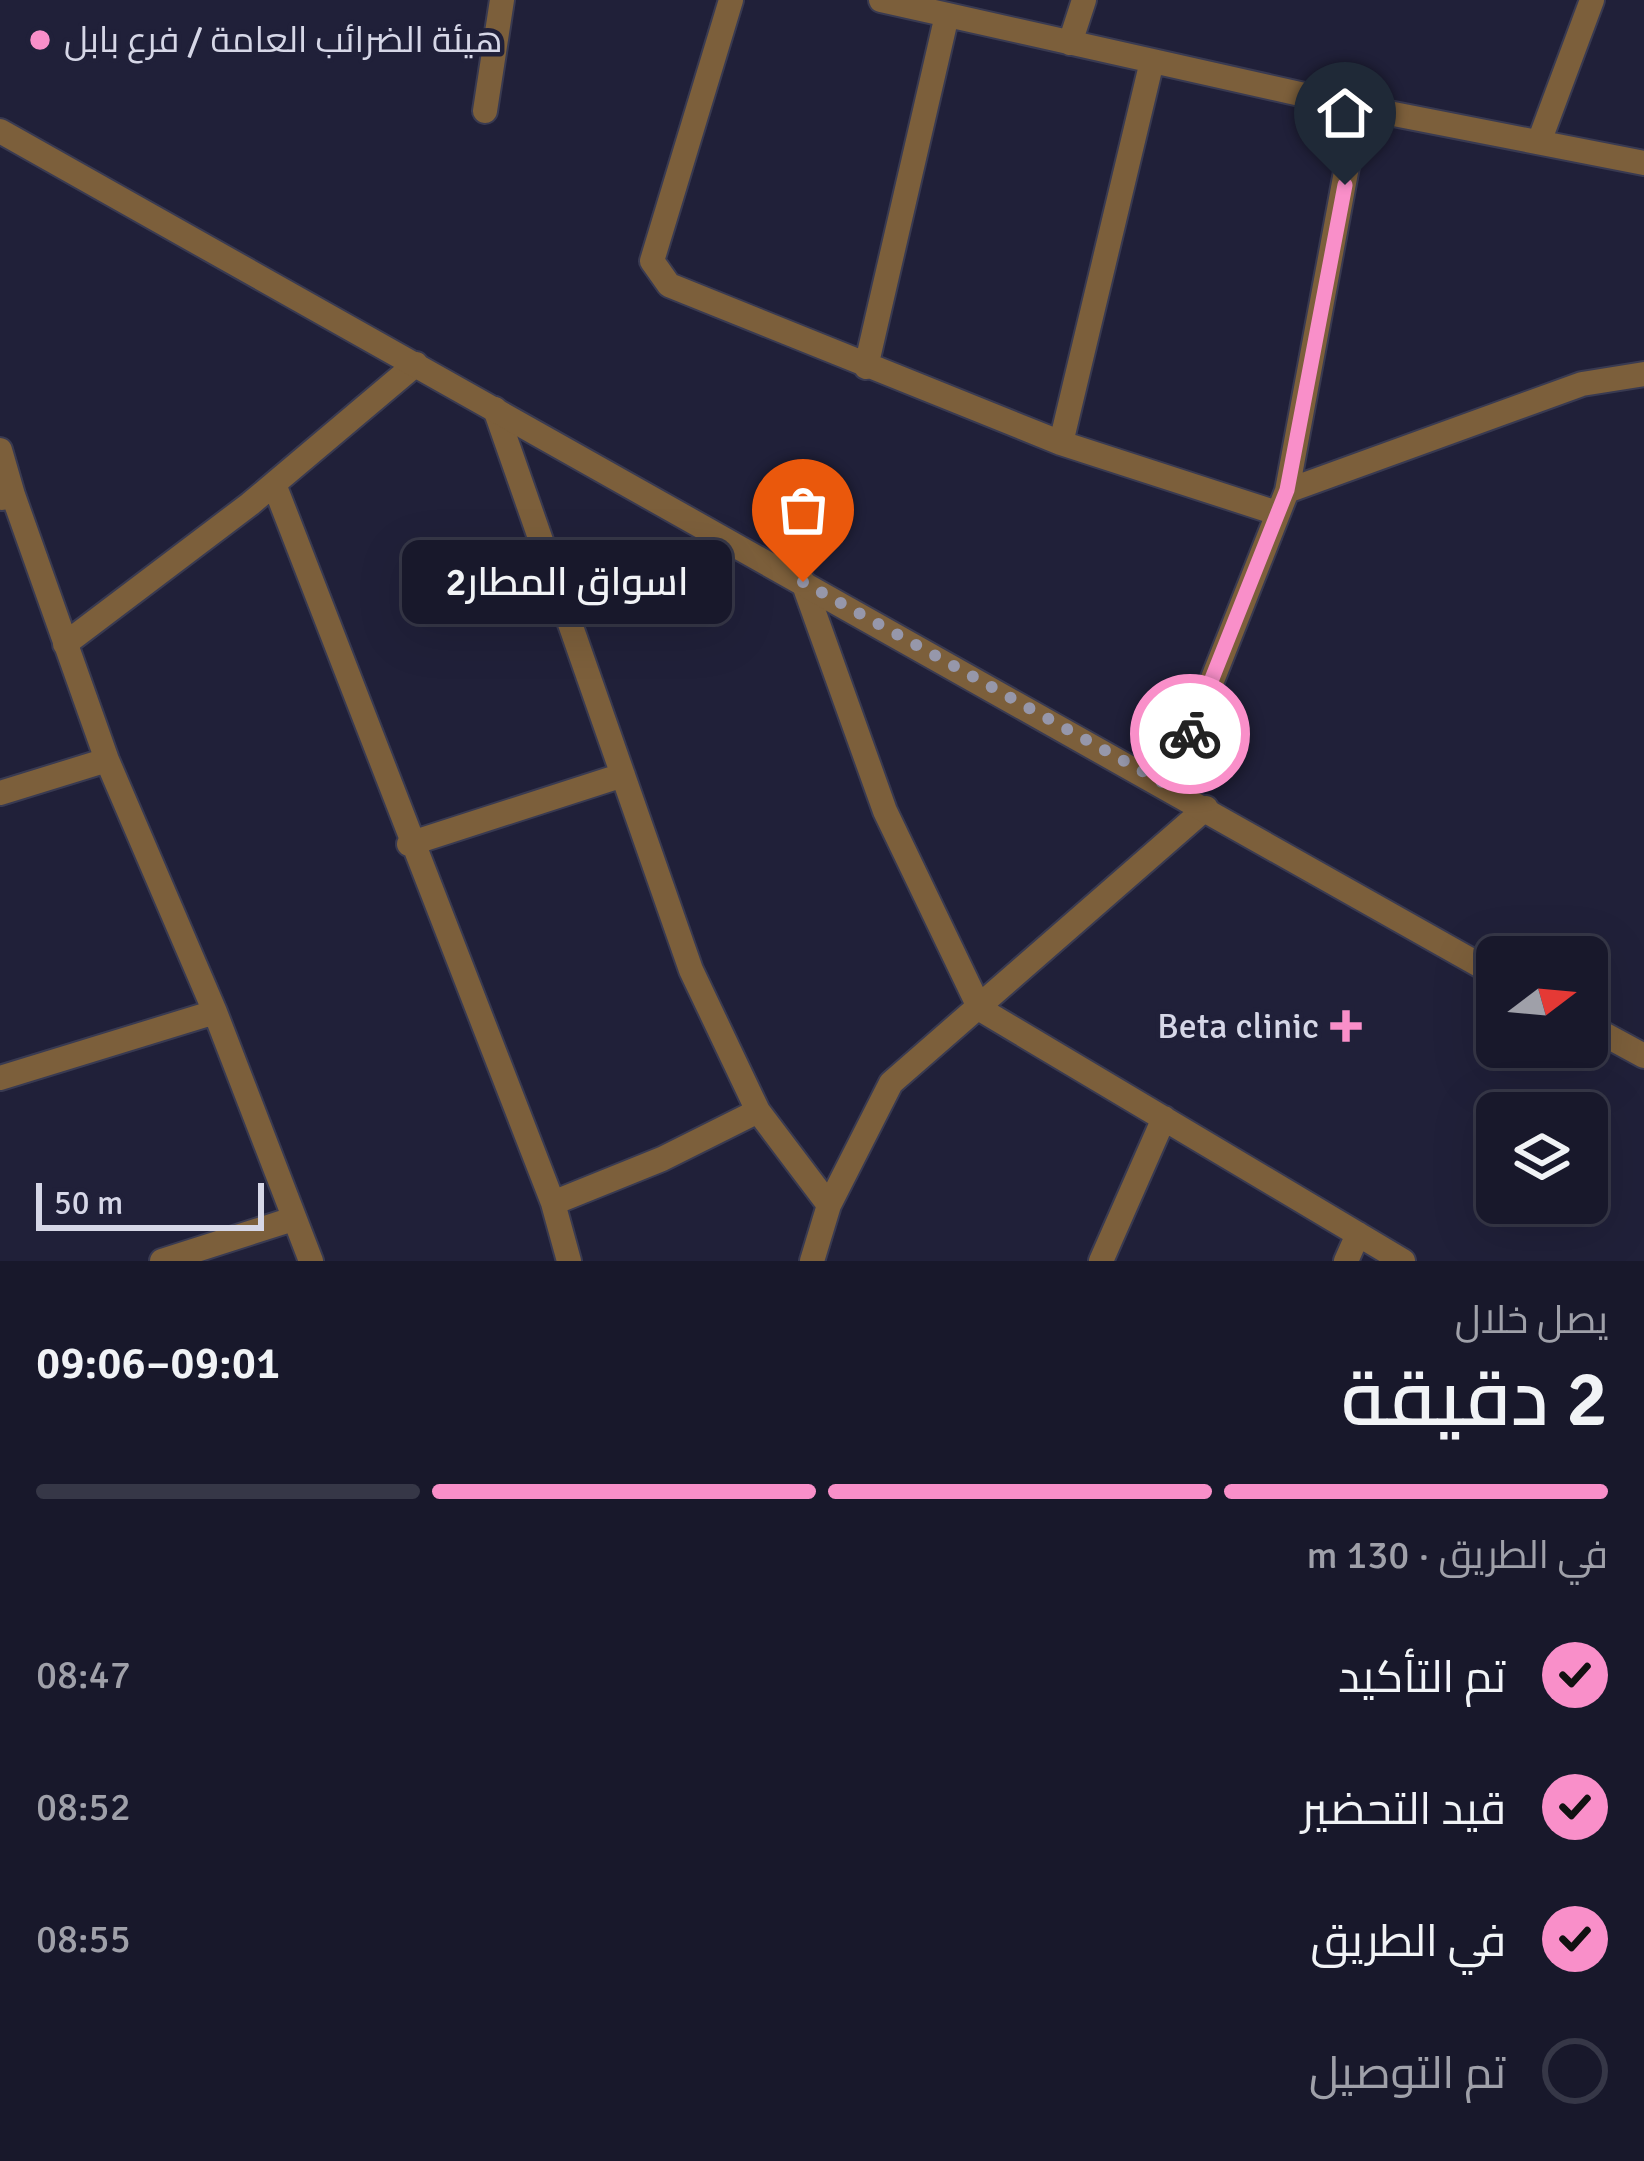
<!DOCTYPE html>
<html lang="ar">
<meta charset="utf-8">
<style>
body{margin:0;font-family:Signika,Cairo,sans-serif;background:#252537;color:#f1f3f6;direction:rtl;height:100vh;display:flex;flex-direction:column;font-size:45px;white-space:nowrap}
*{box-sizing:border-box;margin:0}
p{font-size:39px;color:#9fa0a9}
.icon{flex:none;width:66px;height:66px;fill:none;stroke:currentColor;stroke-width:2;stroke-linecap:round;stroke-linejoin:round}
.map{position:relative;height:1261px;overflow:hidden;direction:ltr}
.details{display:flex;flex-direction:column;background:#18182b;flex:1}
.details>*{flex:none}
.needle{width:78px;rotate:74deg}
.tools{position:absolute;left:1476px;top:936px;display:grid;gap:24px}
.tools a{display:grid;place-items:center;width:132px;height:132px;border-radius:18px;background:#18182b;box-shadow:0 12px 48px #0002,0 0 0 3px #363747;font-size:60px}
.scale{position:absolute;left:36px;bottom:30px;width:228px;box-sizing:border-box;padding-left:12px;border:6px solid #d6d7e7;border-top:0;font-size:33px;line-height:42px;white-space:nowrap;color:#d6d7e7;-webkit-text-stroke:9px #202039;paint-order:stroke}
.pin{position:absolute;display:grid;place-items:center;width:102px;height:102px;color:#fff;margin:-123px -51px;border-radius:50% 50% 50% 0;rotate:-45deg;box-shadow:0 0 12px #0007}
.pin .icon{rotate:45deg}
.courier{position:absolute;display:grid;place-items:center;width:120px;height:120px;margin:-60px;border:9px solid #f98fc9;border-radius:50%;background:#fff;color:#222;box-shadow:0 3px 15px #0007}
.bubble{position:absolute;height:84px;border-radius:18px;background:#18182b;box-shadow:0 12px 48px #0002,0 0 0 3px #363747;font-size:39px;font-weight:600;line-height:84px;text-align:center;direction:rtl}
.overview em{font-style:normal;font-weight:600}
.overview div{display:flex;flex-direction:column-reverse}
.overview{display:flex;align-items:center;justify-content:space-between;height:204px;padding:0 36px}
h1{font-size:78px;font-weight:600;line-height:90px}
.bar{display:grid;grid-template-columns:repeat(4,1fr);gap:18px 12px;align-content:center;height:144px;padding:0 36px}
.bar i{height:15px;border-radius:9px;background:#363747}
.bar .active{background:#f98fc9}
.bar p{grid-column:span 4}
ol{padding:0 36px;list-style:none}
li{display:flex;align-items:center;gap:36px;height:132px}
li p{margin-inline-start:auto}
li .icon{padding:12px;border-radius:50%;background:#f98fc9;color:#111;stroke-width:4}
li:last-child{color:#9fa0a9}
li i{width:66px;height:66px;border:6px solid #363747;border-radius:50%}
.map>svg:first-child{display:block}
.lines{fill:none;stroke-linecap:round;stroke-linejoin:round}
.minor-casing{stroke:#393a51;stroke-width:28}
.tertiary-casing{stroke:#393a51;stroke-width:28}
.minor{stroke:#7c5f3b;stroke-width:24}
.tertiary{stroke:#7c5f3b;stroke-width:24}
.done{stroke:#9697aa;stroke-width:12;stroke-dasharray:0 21.6}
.route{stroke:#f98fc9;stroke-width:15}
.poi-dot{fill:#f98fc9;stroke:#202039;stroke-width:4.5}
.labels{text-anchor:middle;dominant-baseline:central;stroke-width:9;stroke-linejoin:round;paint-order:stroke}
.poi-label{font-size:36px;fill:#d6d7e7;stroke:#202039;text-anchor:start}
</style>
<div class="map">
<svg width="1644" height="1261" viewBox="0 0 1644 1261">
<rect width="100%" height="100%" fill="#202039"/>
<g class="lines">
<defs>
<path id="minor" d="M731,0L652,261L669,285L1061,443L1274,512
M881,0L1358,107L1644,163
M1070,43L1084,0
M485,111L502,0
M1539,142L1592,0
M866,367L947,15
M495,409L691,970L758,1111L829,1205
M1061,443L1152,61
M0,450L13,495L2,498
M274,484L553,1203L569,1261
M1287,491L1582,384L1644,374
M13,495L107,760L215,1012L311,1261
M803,582L885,811L980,1009L1403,1261
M65,644L250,504L416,364
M1170,787L1287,491L1358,107
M0,793L107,760
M409,844L623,775
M0,1078L215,1012
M553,1203L662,1159L758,1111
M162,1261L293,1219
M812,1261L829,1205L891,1083L1206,808
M1101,1261L1164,1118
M1346,1261L1358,1234"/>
<path id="tertiary" d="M0,131L1497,975
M1587,1025L1644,1056"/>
</defs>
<use href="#minor" class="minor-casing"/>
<use href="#tertiary" class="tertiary-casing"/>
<use href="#minor" class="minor"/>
<use href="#tertiary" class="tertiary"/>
</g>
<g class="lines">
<path class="done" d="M803,582L1171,787L1190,734"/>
<path class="route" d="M1190,734L1287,490L1345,185"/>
</g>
<g class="poi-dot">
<circle cx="40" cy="40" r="12"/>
<path d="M1340 1008h12v12h12v12h-12v12h-12v-12h-12v-12h12z"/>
</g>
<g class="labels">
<g class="poi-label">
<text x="64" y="40">هيئة الضرائب العامة / فرع بابل</text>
<text x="1319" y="1026" text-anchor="end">Beta clinic</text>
</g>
</g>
</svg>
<div class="tools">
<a><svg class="needle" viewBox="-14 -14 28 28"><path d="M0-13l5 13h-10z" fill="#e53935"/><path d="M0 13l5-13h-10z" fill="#9fa0a9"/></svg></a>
<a><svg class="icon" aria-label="layers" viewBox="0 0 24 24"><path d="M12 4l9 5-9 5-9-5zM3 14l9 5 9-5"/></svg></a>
</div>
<div class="scale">50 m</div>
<div class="pin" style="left:803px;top:582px;background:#ea580c"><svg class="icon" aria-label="bag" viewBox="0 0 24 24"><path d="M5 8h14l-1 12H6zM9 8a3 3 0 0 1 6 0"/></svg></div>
<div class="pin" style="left:1345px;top:185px;background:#1f2937"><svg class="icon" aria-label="home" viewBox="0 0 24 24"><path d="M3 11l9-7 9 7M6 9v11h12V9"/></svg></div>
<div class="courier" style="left:1190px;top:734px"><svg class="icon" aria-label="bike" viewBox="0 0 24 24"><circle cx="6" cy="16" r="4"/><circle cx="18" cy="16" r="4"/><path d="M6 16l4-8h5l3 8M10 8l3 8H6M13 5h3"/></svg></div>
<div class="bubble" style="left:402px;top:540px;width:330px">اسواق المطار2</div>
</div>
<section class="details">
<div class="overview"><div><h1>2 دقيقة</h1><p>يصل خلال</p></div><em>09:01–09:06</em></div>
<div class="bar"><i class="active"></i><i class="active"></i><i class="active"></i><i></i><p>في الطريق · 130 m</p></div>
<ol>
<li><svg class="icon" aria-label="check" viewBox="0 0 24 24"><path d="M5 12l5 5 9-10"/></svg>تم التأكيد<p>08:47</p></li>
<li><svg class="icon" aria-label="check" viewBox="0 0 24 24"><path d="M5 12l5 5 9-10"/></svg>قيد التحضير<p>08:52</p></li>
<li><svg class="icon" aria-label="check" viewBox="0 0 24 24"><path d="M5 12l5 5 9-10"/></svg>في الطريق<p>08:55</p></li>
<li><i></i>تم التوصيل</li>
</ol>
</section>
